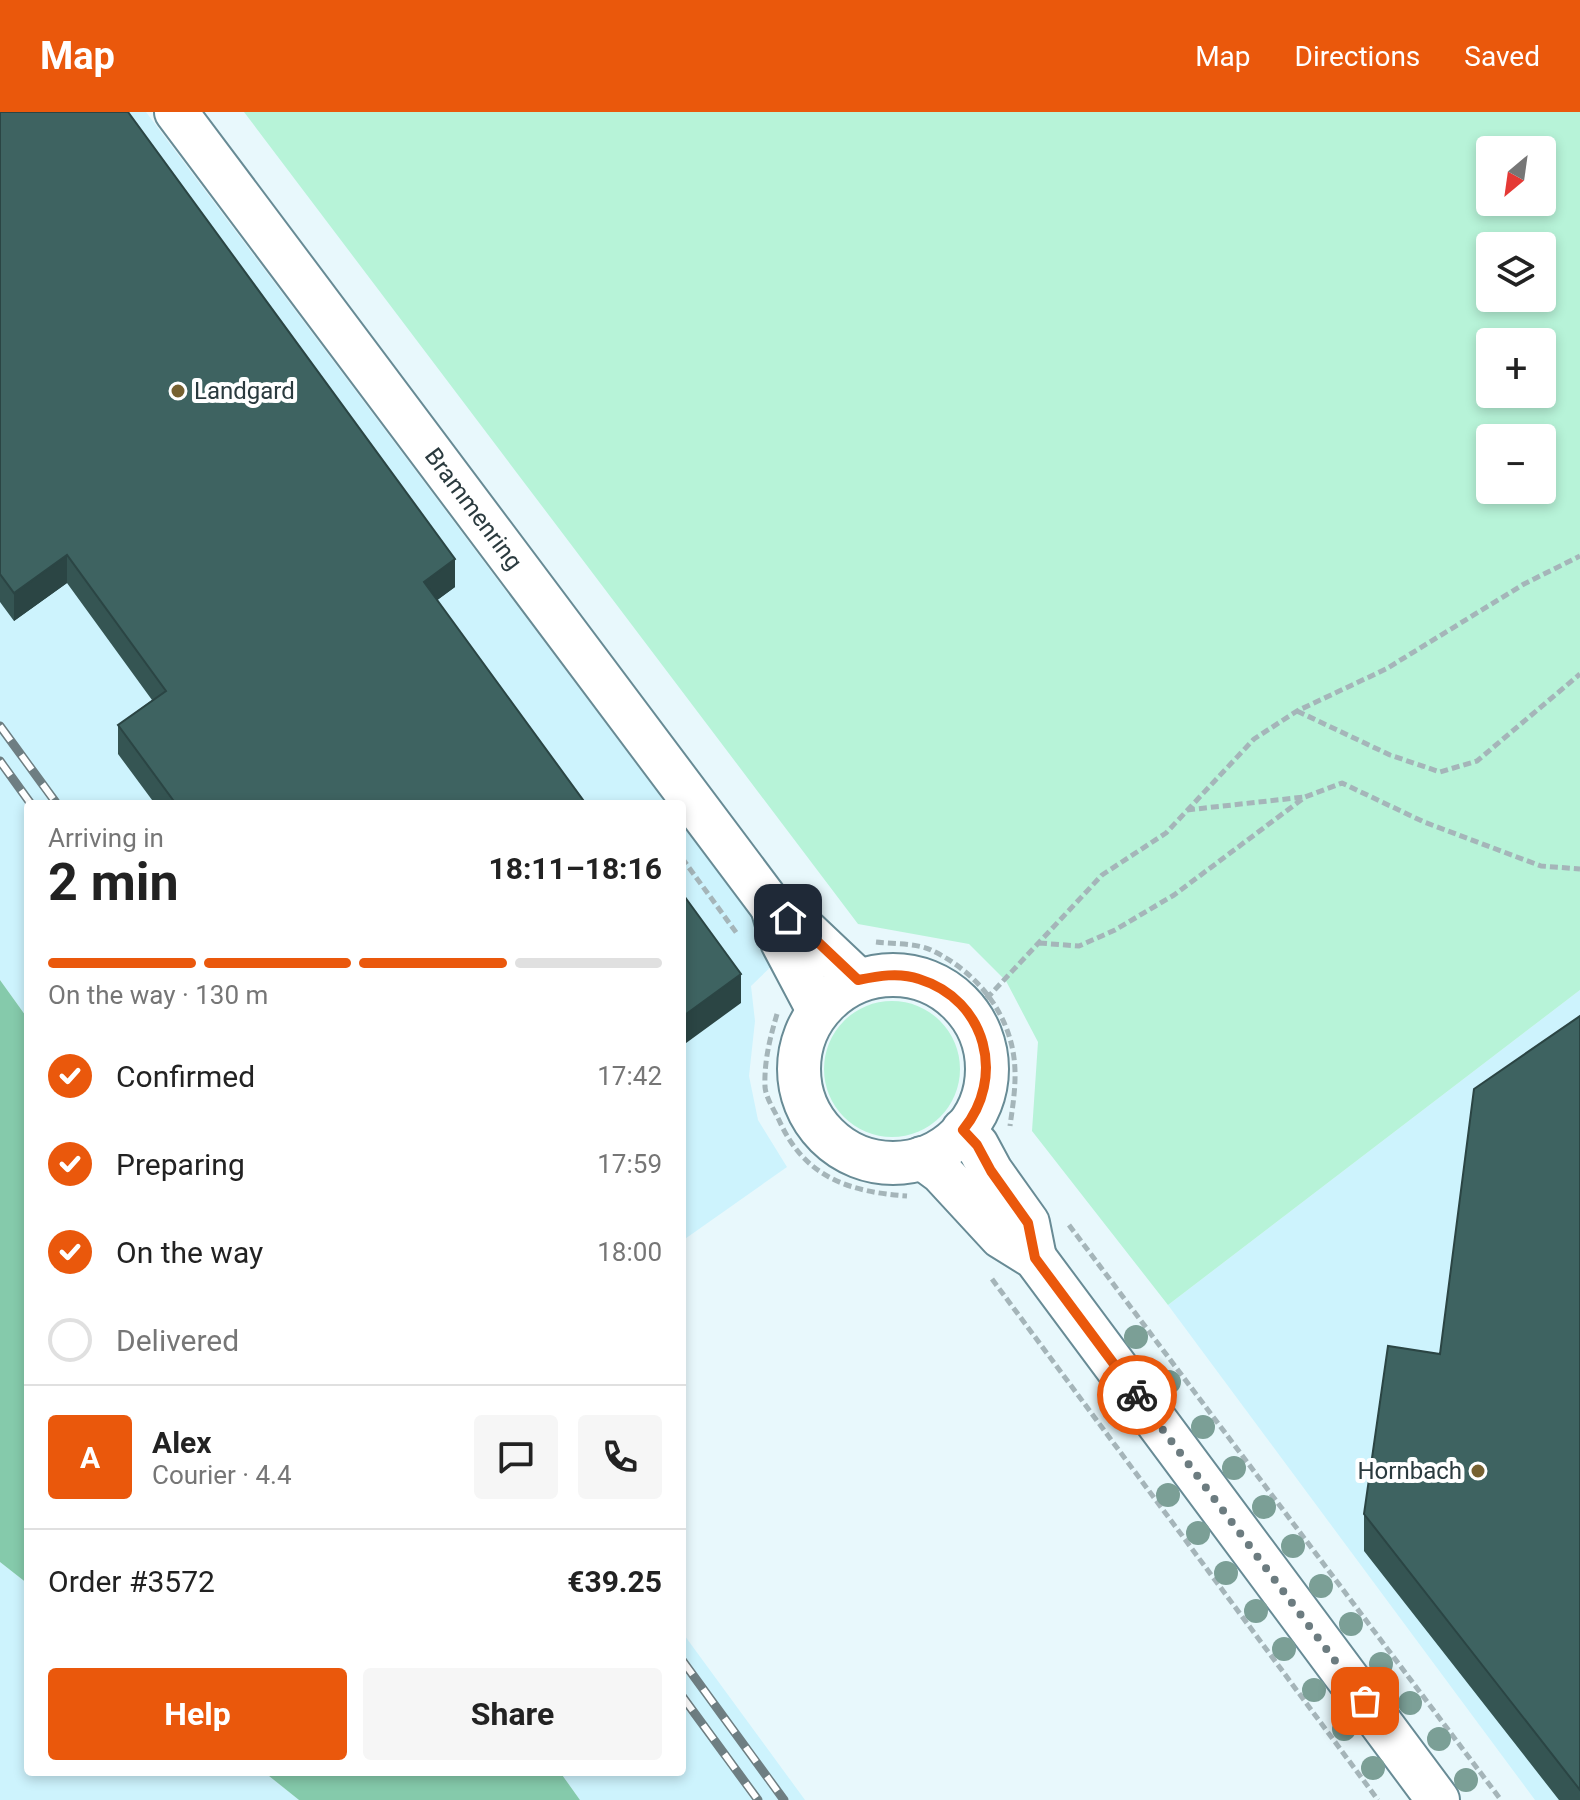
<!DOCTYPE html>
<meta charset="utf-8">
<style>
body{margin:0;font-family:Roboto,sans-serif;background:#f6f6f6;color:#222;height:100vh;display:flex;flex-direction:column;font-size:30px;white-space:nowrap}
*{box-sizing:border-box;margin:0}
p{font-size:26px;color:#767676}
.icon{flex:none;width:44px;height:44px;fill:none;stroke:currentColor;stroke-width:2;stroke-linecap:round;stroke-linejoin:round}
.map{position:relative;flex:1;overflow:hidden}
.side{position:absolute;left:24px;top:688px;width:662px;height:976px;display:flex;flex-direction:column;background:#fff;border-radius:8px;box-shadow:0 4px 12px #0003}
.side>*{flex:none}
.needle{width:52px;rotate:209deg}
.fabs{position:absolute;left:1476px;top:24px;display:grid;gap:16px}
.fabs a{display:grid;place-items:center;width:80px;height:80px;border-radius:8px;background:#fff;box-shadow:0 4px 12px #0003;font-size:40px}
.pin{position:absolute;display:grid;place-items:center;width:68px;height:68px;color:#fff;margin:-34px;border-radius:16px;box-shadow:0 4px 12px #0006}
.courier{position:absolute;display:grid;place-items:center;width:80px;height:80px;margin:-40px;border:6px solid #ea580c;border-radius:50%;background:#fff;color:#222;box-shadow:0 2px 10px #0007}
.head em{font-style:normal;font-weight:700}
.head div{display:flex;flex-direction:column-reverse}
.head{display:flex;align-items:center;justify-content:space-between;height:136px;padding:0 24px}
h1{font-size:52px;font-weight:700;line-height:60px}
.bar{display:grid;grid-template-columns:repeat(4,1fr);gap:12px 8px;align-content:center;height:96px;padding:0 24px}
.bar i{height:10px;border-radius:6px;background:#e0e0e0}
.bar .active{background:#ea580c}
.bar p{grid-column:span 4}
.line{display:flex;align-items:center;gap:20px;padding:0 24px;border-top:2px solid #e0e0e0}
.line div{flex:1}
.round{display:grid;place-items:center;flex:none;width:84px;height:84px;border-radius:8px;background:#f6f6f6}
ol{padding:0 24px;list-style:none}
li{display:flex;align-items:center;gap:24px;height:88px}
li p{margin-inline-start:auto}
li .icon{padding:8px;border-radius:50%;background:#ea580c;color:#fff;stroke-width:4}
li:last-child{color:#767676}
li i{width:44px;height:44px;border:4px solid #e0e0e0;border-radius:50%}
.action{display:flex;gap:16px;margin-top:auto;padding:16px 24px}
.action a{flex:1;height:92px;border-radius:8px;background:#ea580c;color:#fff;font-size:32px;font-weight:700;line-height:92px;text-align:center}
.action a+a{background:#f6f6f6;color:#222}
header{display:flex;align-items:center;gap:48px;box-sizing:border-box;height:112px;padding:0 40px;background:#ea580c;color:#fff}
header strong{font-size:38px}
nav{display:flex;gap:44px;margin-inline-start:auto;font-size:28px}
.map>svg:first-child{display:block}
.built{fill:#cdf3fd}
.green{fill:#b7f3d8;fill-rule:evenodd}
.forest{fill:#85caab}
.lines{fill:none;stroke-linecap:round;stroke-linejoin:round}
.street-casing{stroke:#688b95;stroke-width:46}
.path{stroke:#a5b5b9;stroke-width:5;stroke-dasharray:8 4;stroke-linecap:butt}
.street{stroke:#fff;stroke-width:42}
.rail-casing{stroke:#6e7e82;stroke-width:9}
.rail{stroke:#fff;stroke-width:6;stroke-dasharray:18;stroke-linecap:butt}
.tree{fill:#7b9f96}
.wall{fill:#355553}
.shaded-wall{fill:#2b4544}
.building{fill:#3e6361;stroke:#2b4544;stroke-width:2}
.done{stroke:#6c7c80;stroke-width:8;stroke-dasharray:0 14.4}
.route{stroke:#ea580c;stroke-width:10}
.poi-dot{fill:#766131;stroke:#fff;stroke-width:3}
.labels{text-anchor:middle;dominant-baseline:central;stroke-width:8;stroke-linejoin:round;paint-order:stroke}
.poi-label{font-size:24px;fill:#2a3a3e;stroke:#fff;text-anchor:start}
.street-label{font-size:24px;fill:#2a3a3e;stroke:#fff}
</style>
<header>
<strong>Map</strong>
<nav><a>Map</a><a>Directions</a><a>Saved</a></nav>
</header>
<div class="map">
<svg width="1580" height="1688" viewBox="0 0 1580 1688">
<rect width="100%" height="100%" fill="#e8f8fc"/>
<path class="built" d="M0,0H146L666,692H28V907L0,868Z
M682,713L781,845L751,874L755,909L749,964L758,1008L787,1055L682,1129Z
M1580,878V1688H1535L1168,1193Z
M0,1450L28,1472V1660H264L299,1688H0Z
M682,1520L805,1688H580L560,1660H682Z"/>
<path class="green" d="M244,0H1580V878L1168,1193L1032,1019L1038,930L1006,869L969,832L858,812ZM1490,38H1542V90H1490ZM1490,134H1542V186H1490ZM1490,230H1542V282H1490ZM1490,326H1542V378H1490Z
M824 957a68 68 0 1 1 136 0a68 68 0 1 1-136 0Z"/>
<path class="forest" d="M0,868L28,907V1472L0,1450Z
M264,1660H560L580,1688H299Z"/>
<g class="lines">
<defs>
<g id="street">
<path id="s1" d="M176,0L772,795L803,816L858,868"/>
<path d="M772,795L782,830L818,898"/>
<circle cx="893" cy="957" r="94"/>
<path d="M963,1018L977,1033L991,1059L1028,1111L1035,1146"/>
<path d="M922,1046L941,1060L1001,1125L1035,1146L1438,1688"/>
</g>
</defs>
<use href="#street" class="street-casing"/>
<path class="path" d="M1297,599L1390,643L1440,660L1477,649L1580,562
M1187,698L1304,685
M682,746L738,823
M876,830C893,832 916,831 931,838C974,858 1008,898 1014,946C1017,969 1013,992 1010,1014
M1039,831L1079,834L1115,818L1174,783L1305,685L1342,671L1424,710L1541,754L1580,757
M777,902C770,926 764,949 765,975C766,986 774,998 779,1008C804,1065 849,1080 907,1084
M968,902L989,884L1102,763L1166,721L1254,627L1297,599L1386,557L1524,472L1580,444
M1069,1113L1501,1688
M992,1167L1378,1688"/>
<use href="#street" class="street"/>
<defs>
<path id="rail" d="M0,614L57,692
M0,649L31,692
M682,1548L784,1688
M682,1584L758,1688"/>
</defs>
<use href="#rail" class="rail-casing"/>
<use href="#rail" class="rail"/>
</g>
<g class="tree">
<circle cx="1136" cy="1225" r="12"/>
<circle cx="1169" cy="1270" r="12"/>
<circle cx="1203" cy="1315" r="12"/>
<circle cx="1234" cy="1356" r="12"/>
<circle cx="1168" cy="1383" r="12"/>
<circle cx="1264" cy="1395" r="12"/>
<circle cx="1198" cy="1421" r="12"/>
<circle cx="1293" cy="1434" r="12"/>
<circle cx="1226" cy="1461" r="12"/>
<circle cx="1321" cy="1474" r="12"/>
<circle cx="1256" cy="1499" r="12"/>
<circle cx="1351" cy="1512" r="12"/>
<circle cx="1284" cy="1537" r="12"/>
<circle cx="1381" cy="1552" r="12"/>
<circle cx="1314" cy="1578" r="12"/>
<circle cx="1410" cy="1591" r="12"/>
<circle cx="1344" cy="1617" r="12"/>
<circle cx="1439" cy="1627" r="12"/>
<circle cx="1373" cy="1656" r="12"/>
<circle cx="1466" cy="1668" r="12"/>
</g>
<path class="wall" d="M0,0L455,475L437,488L586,692H155L118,642V613L152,588L67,471L14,509L0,490Z
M1580,904V1688H1559L1364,1439V1402L1440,1242Z"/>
<path class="shaded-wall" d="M67,443V471L14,509V481Z
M455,447V475L424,498V470Z
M741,862V891L682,934V905Z"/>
<path class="building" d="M0,0H128L455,447L424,470L586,692H176L118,613L166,579L67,443L14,481L0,462Z
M682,781L741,862L682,905Z
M1580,904V1678L1364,1402L1388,1234L1440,1242L1474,977Z"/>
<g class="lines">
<path class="done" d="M1137,1283L1365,1589"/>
<path class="route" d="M788,806L803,816L858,868C878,864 899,860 919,867C987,888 1006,966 963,1018L977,1033L991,1059L1028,1111L1035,1146L1137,1283"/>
</g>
<g class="poi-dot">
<circle cx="178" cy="279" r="8"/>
<circle cx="1478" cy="1359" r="8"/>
</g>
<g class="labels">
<g class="poi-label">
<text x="194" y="279">Landgard</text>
<text x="1462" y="1359" text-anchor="end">Hornbach</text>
</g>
<g class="street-label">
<text stroke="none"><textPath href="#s1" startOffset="496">Brammenring</textPath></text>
</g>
</g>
</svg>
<div class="fabs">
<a><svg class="needle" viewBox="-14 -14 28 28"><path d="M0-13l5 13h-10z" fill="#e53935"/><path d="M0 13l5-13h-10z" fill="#767676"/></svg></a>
<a><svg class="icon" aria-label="layers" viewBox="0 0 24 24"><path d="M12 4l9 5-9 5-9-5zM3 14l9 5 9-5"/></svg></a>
<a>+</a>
<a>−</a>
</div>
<div class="pin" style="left:1365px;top:1589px;background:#ea580c"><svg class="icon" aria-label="bag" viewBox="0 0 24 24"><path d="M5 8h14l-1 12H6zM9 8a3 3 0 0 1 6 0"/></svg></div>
<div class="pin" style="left:788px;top:806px;background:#1f2937"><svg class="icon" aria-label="home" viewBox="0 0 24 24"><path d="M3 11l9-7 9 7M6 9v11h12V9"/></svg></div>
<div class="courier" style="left:1137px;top:1283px"><svg class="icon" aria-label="bike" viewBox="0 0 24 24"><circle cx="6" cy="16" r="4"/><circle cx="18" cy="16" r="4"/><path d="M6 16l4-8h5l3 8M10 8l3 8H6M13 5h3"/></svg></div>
<section class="side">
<div class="head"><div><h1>2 min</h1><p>Arriving in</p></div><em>18:11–18:16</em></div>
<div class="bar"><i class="active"></i><i class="active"></i><i class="active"></i><i></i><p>On the way · 130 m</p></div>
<ol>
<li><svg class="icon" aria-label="check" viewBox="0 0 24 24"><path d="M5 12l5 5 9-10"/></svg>Confirmed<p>17:42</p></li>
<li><svg class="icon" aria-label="check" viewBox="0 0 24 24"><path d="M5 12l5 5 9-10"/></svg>Preparing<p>17:59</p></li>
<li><svg class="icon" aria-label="check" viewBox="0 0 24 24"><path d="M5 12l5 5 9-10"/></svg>On the way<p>18:00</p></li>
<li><i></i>Delivered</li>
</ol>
<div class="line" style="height:144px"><b class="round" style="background:#ea580c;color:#fff">A</b><div><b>Alex</b><p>Courier · 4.4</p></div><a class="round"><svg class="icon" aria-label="chat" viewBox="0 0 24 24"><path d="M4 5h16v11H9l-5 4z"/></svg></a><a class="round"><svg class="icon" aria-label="phone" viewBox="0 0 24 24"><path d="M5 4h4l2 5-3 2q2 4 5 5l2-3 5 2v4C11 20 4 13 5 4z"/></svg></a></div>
<div class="line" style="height:104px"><div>Order #3572</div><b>€39.25</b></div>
<div class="action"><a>Help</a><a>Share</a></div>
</section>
</div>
